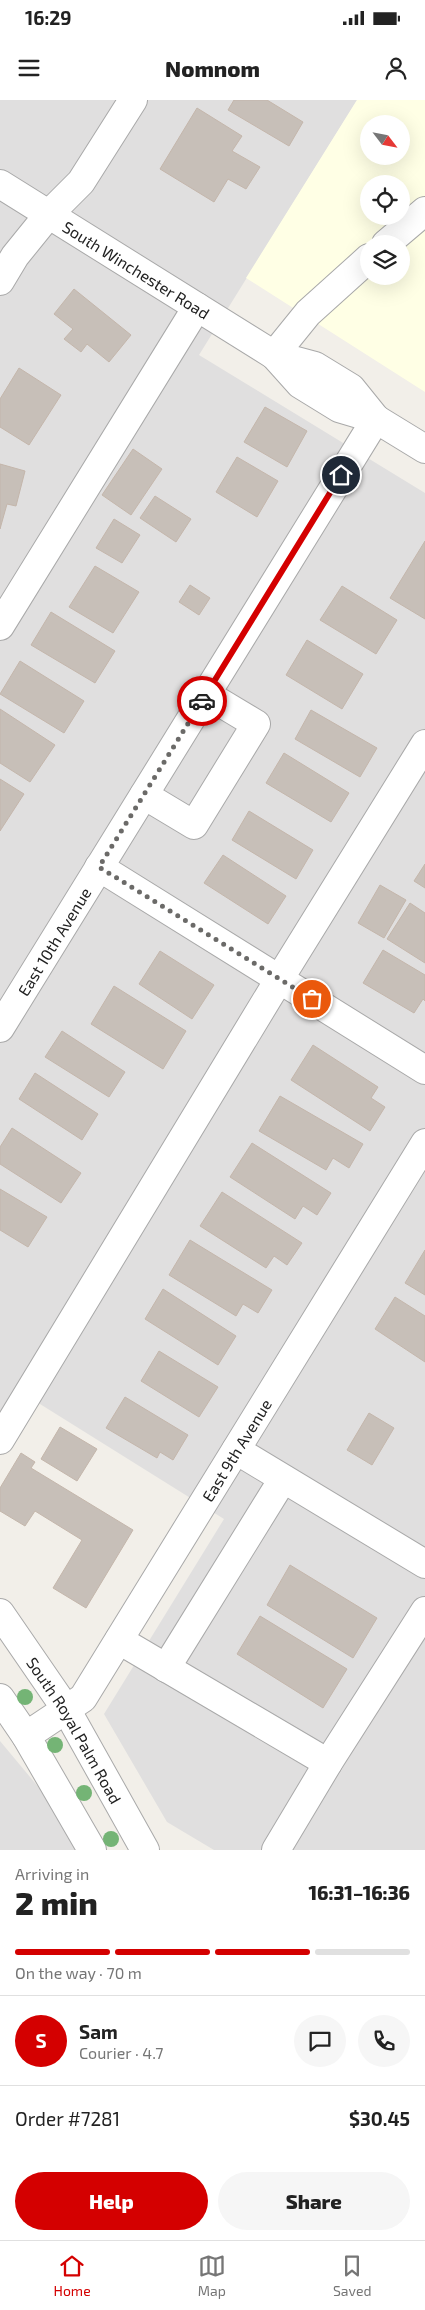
<!DOCTYPE html>
<meta charset="utf-8">
<style>
body{margin:0;font-family:"Exo 2",sans-serif;background:#f6f6f6;color:#222;height:100vh;display:flex;flex-direction:column;font-size:19px;white-space:nowrap}
*{box-sizing:border-box;margin:0}
p{font-size:16px;color:#767676}
.icon{flex:none;width:28px;height:28px;fill:none;stroke:currentColor;stroke-width:2;stroke-linecap:round;stroke-linejoin:round}
.map{position:relative;height:1750px;overflow:hidden}
.drawer{display:flex;flex-direction:column;background:#fff;flex:1}
.drawer>*{flex:none}
.needle{width:32px;rotate:122deg}
.buttons{position:absolute;left:360px;top:15px;display:grid;gap:10px}
.buttons a{display:grid;place-items:center;width:50px;height:50px;border-radius:50%;background:#fff;box-shadow:0 5px 20px #0002;font-size:25px}
.pin{position:absolute;display:grid;place-items:center;width:42px;height:42px;color:#fff;margin:-21px;border:2px solid #fff;border-radius:50%;box-shadow:0 1px 5px #0007}
.courier{position:absolute;display:grid;place-items:center;width:50px;height:50px;margin:-25px;border:4px solid #d40000;border-radius:50%;background:#fff;color:#222;box-shadow:0 1px 6px #0007}
.overview em{font-style:normal;font-weight:800}
.overview div{display:flex;flex-direction:column-reverse}
.overview{display:flex;align-items:center;justify-content:space-between;height:85px;padding:0 15px}
h1{font-size:32px;font-weight:800;line-height:38px}
.bar{display:grid;grid-template-columns:repeat(4,1fr);gap:8px 5px;align-content:center;height:60px;padding:0 15px}
.bar i{height:6px;border-radius:4px;background:#e0e0e0}
.bar .selected{background:#d40000}
.bar p{grid-column:span 4}
.line{display:flex;align-items:center;gap:12px;padding:0 15px;border-top:1px solid #e0e0e0}
.line div{flex:1}
.round{display:grid;place-items:center;flex:none;width:52px;height:52px;border-radius:26px;background:#f6f6f6}
.primary-button{display:flex;gap:10px;margin-top:auto;padding:10px 15px}
.primary-button a{flex:1;height:58px;border-radius:30px;background:#d40000;color:#fff;font-size:20px;font-weight:800;line-height:58px;text-align:center}
.primary-button a+a{background:#f6f6f6;color:#222}
.status{display:flex;justify-content:space-between;align-items:center;height:35px;padding:0 25px;background:#fff;direction:ltr}
.status svg{height:14px;fill:currentColor}
header{display:flex;justify-content:space-between;align-items:center;height:65px;padding:0 15px;background:#fff;font-size:22px;font-weight:800}
.tabs{display:flex;justify-content:space-around;align-items:center;height:70px;border-top:1px solid #e0e0e0;background:#fff;font-size:14px;color:#767676}
.tabs a{display:grid;justify-items:center;gap:2px}
.tabs .selected{color:#d40000}
.map>svg:first-child{display:block}
.residential{fill:#e0dfdf}
.education{fill:#ffffe5;fill-rule:evenodd}
.building{fill:#c7bfb8;stroke:#c4b6ab}
.lines{fill:none;stroke-linecap:round;stroke-linejoin:round}
.minor-casing{stroke:#a9a9a9;stroke-width:30}
.minor{stroke:#fff;stroke-width:28}
.tree{fill:#74b475}
.done{stroke:#6b6a68;stroke-width:5;stroke-dasharray:0 9}
.route{stroke:#d40000;stroke-width:6}
.labels{text-anchor:middle;dominant-baseline:central;stroke-width:4;stroke-linejoin:round;paint-order:stroke}
.street-label{font-size:16px;fill:#222;stroke:#fff}
</style>
<div class="status"><b>16:29</b><svg viewBox="0 0 49 12"><path d="M0 12V9h3v3zM5 12V6h3v6zM10 12V3h3v9zM15 12V0h3v12zM26 1h20v11H26zM47 4h2v5h-2z"/></svg></div>
<header><svg class="icon" aria-label="menu" viewBox="0 0 24 24"><path d="M4 6h16M4 12h16M4 18h16"/></svg>Nomnom<svg class="icon" aria-label="person" viewBox="0 0 24 24"><circle cx="12" cy="8" r="4"/><path d="M4 21q1-7 8-7t8 7"/></svg></header>
<div class="map">
<svg width="425" height="1750" viewBox="0 0 425 1750">
<rect width="100%" height="100%" fill="#f2efe9"/>
<path class="residential" d="M0,0H357L199,255L425,393V1750H214L167,1722L104,1614L224,1419L16,1289L0,1314Z
M0,1641L45,1695L77,1750H0Z"/>
<path class="education" d="M357,0H425V292L246,178ZM369,24H401V56H369ZM369,84H401V116H369ZM369,144H401V176H369Z"/>
<path class="building" d="M234,0H267L303,22L289,46L228,10Z
M197,8L242,36L232,51L260,67L246,89L228,79L214,102L160,69Z
M74,189L131,235L109,262L87,244L81,252L64,239L73,229L54,214Z
M19,268L61,295L29,345L0,327V299Z
M265,307L307,331L287,367L244,342Z
M133,349L162,369L131,415L102,395Z
M237,357L278,381L257,417L216,392Z
M0,364L25,371L16,406L7,404L0,429Z
M155,396L191,419L176,442L140,418Z
M114,419L140,435L122,463L96,448Z
M425,441V519L390,498Z
M95,466L139,492L113,533L69,507Z
M190,485L210,498L199,515L179,502Z
M342,486L397,520L376,554L320,520Z
M51,512L115,551L95,583L31,545Z
M307,540L363,574L342,609L286,575Z
M20,561L84,601L64,633L0,594Z
M0,609L55,645L30,682L0,663Z
M311,610L377,648L360,677L295,639Z
M284,653L349,693L331,722L266,683Z
M0,679L24,694L0,731Z
M249,711L313,750L296,779L232,740Z
M223,755L286,796L268,824L204,783Z
M425,764V788L414,781Z
M380,785L406,800L384,838L358,823Z
M410,803L425,813V863L387,839Z
M383,850L425,875V901L423,899L414,913L363,883Z
M160,851L214,885L192,919L139,884Z
M114,886L186,931L163,969L91,924Z
M62,931L125,972L109,997L45,957Z
M313,945L378,987L371,998L385,1007L370,1031L291,980Z
M35,973L98,1014L82,1040L19,999Z
M280,996L363,1044L349,1068L333,1058L326,1070L259,1031Z
M12,1028L81,1073L61,1103L0,1064V1047Z
M252,1043L331,1093L317,1115L303,1106L295,1119L230,1077Z
M0,1089L47,1117L28,1147L0,1130Z
M222,1092L302,1143L287,1165L274,1156L266,1168L200,1126Z
M190,1140L272,1190L258,1213L243,1204L236,1216L169,1175Z
M425,1150V1195L405,1183Z
M163,1189L236,1236L218,1265L145,1219Z
M395,1197L425,1216V1262L375,1229Z
M159,1251L218,1287L199,1317L141,1281Z
M125,1297L188,1335L173,1360L160,1352L157,1358L106,1328Z
M369,1313L394,1328L372,1365L347,1350Z
M60,1327L97,1349L77,1381L41,1359Z
M21,1353L35,1362L31,1368L133,1430L86,1508L53,1488L82,1440L35,1411L25,1426L0,1411V1388Z
M290,1465L377,1518L353,1558L267,1505Z
M260,1516L347,1569L323,1608L237,1554Z"/>
<g class="lines">
<defs>
<g id="minor">
<path id="s1" d="M0,84L274,255L300,284L339,308L376,319L425,349"/>
<path d="M386,144L425,111"/>
<path d="M0,181L15,156L49,114L81,82L133,0"/>
<path d="M274,255L308,213L369,158"/>
<path d="M274,255L315,266L351,288L376,319"/>
<path d="M0,526L197,207"/>
<path d="M144,695L194,725L256,624L206,594"/>
<path d="M99,767L425,970"/>
<path id="s2" d="M0,928L376,319"/>
<path d="M0,1340L280,878L425,644"/>
<path d="M236,1350L425,1464"/>
<path id="s3" d="M0,1513L66,1609L145,1750"/>
<path d="M119,1540L328,1663"/>
<path d="M166,1568L283,1379"/>
<path d="M0,1598L26,1636L92,1750"/>
<path id="s4" d="M26,1636L83,1598L425,1043"/>
<path d="M276,1750L328,1663L425,1511"/>
</g>
</defs>
<use href="#minor" class="minor-casing"/>
<use href="#minor" class="minor"/>
</g>
<g class="tree">
<circle cx="25" cy="1597" r="8"/>
<circle cx="55" cy="1645" r="8"/>
<circle cx="84" cy="1693" r="8"/>
<circle cx="111" cy="1739" r="8"/>
</g>
<g class="lines">
<path class="done" d="M202,601L99,767L312,899"/>
<path class="route" d="M202,601L341,375"/>
</g>
<g class="labels">
<g class="street-label">
<text stroke="none"><textPath href="#s1" startOffset="161">South Winchester Road</textPath></text>
<text stroke="none"><textPath href="#s2" startOffset="102">East 10th Avenue</textPath></text>
<text stroke="none"><textPath href="#s4" startOffset="360">East 9th Avenue</textPath></text>
<text stroke="none"><textPath href="#s3" startOffset="139">South Royal Palm Road</textPath></text>
</g>
</g>
</svg>
<div class="buttons">
<a><svg class="needle" viewBox="-14 -14 28 28"><path d="M0-13l5 13h-10z" fill="#e53935"/><path d="M0 13l5-13h-10z" fill="#767676"/></svg></a>
<a><svg class="icon" aria-label="locate" viewBox="0 0 24 24"><circle cx="12" cy="12" r="6"/><path d="M12 2v4M12 18v4M2 12h4M18 12h4"/></svg></a>
<a><svg class="icon" aria-label="layers" viewBox="0 0 24 24"><path d="M12 4l9 5-9 5-9-5zM3 14l9 5 9-5"/></svg></a>
</div>
<div class="pin" style="left:312px;top:899px;background:#ea580c"><svg class="icon" aria-label="bag" viewBox="0 0 24 24"><path d="M5 8h14l-1 12H6zM9 8a3 3 0 0 1 6 0"/></svg></div>
<div class="pin" style="left:341px;top:375px;background:#1f2937"><svg class="icon" aria-label="home" viewBox="0 0 24 24"><path d="M3 11l9-7 9 7M6 9v11h12V9"/></svg></div>
<div class="courier" style="left:202px;top:601px"><svg class="icon" aria-label="car" viewBox="0 0 24 24"><path d="M5 17H2v-5l4-1 3-4h7l3 4 3 1v5h-3M9 17h6M6 11h13"/><circle cx="7" cy="17" r="2"/><circle cx="17" cy="17" r="2"/></svg></div>
</div>
<section class="drawer">
<div class="overview"><div><h1>2 min</h1><p>Arriving in</p></div><em>16:31–16:36</em></div>
<div class="bar"><i class="selected"></i><i class="selected"></i><i class="selected"></i><i></i><p>On the way · 70 m</p></div>
<div class="line" style="height:90px"><b class="round" style="background:#d40000;color:#fff">S</b><div><b>Sam</b><p>Courier · 4.7</p></div><a class="round"><svg class="icon" aria-label="chat" viewBox="0 0 24 24"><path d="M4 5h16v11H9l-5 4z"/></svg></a><a class="round"><svg class="icon" aria-label="phone" viewBox="0 0 24 24"><path d="M5 4h4l2 5-3 2q2 4 5 5l2-3 5 2v4C11 20 4 13 5 4z"/></svg></a></div>
<div class="line" style="height:65px"><div>Order #7281</div><b>$30.45</b></div>
<div class="primary-button"><a>Help</a><a>Share</a></div>
</section>
<nav class="tabs">
<a class="selected"><svg class="icon" aria-label="home" viewBox="0 0 24 24"><path d="M3 11l9-7 9 7M6 9v11h12V9"/></svg>Home</a>
<a><svg class="icon" aria-label="map" viewBox="0 0 24 24"><path d="M3 6l6-2 6 2 6-2v14l-6 2-6-2-6 2zM9 4v14M15 6v14"/></svg>Map</a>
<a><svg class="icon" aria-label="saved" viewBox="0 0 24 24"><path d="M7 4h10v16l-5-4-5 4z"/></svg>Saved</a>
</nav>
